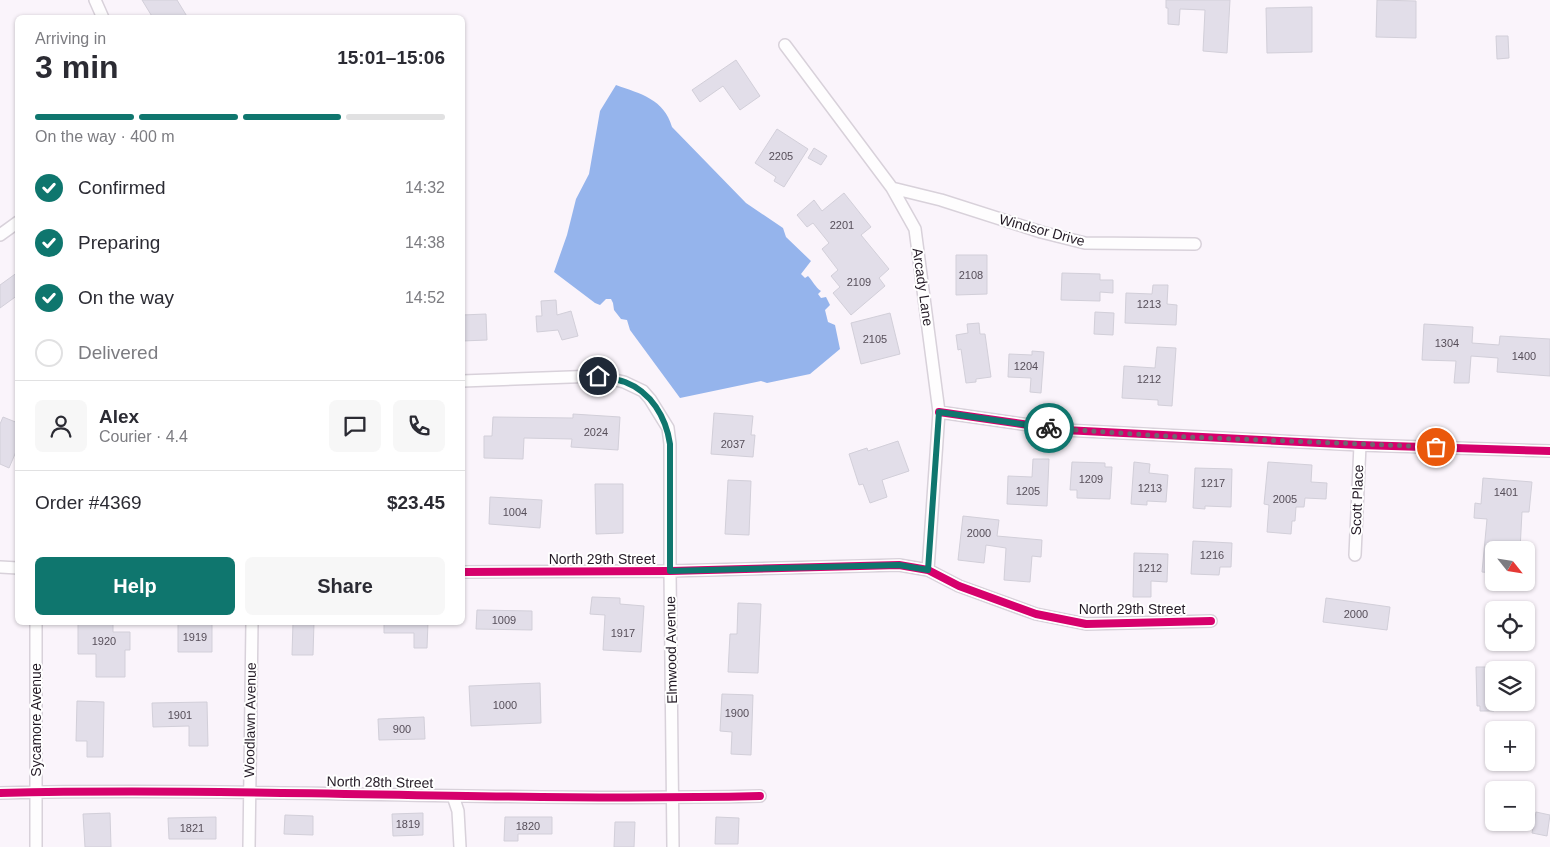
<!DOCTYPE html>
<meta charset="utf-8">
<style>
body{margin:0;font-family:Arial,sans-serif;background:#f7f7f7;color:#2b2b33;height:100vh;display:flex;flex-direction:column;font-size:19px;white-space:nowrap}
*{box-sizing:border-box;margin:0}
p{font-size:16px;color:#7c7c81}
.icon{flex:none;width:28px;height:28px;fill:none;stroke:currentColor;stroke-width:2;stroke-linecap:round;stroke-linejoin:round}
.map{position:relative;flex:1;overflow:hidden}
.drawer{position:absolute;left:15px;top:15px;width:450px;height:610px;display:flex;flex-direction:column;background:#fff;border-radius:8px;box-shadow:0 1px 4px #0004}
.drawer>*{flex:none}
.needle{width:32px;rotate:120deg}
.tools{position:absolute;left:1485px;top:541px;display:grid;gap:10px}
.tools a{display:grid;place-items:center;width:50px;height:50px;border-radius:8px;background:#fff;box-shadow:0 1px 4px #0004;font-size:25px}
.pin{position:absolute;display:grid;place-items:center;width:42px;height:42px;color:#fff;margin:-21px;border:2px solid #fff;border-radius:50%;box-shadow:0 1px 5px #0007}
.courier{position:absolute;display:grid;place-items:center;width:50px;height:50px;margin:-25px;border:4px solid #0f766e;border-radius:50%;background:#fff;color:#222;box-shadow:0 1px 6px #0007}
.overview em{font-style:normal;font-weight:800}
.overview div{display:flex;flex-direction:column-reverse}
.overview{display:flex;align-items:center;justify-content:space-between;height:85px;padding:0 20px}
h1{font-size:32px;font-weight:800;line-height:38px}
.bar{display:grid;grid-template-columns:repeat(4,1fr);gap:8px 5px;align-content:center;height:60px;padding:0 20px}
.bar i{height:6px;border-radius:4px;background:#e1e1e2}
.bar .on{background:#0f766e}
.bar p{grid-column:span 4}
.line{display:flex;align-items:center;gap:12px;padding:0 20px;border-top:1px solid #e1e1e2}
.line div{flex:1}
.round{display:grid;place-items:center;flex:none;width:52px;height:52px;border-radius:8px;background:#f7f7f7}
ol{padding:0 20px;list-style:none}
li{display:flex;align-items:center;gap:15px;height:55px}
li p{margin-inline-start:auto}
li .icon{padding:5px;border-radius:50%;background:#0f766e;color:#fff;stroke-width:4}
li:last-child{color:#7c7c81}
li i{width:28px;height:28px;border:2px solid #e1e1e2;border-radius:50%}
.cta{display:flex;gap:10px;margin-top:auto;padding:10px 20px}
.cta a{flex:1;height:58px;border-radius:8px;background:#0f766e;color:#fff;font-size:20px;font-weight:800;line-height:58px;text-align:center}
.cta a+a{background:#f7f7f7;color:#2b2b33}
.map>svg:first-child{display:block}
.water{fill:#95b4ec}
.building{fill:#e2dee9;stroke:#d2cfd9}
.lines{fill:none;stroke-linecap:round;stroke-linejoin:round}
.minor-casing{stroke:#d8d1da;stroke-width:14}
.minor{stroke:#fefdfe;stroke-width:11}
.cycleway-casing{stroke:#fff;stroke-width:11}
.cycleway{stroke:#d6006c;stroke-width:8}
.done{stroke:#6e6670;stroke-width:5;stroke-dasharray:0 9}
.route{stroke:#0f766e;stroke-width:6}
.labels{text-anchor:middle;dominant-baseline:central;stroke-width:4;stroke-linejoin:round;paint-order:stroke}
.number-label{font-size:11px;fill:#564e59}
.street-label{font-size:14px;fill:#231a25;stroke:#fff}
</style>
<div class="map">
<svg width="1550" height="847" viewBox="0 0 1550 847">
<rect width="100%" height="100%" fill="#faf4fb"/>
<path class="water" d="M616,85C641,94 664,99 672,127L746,203L783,228L786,237L811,261L801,274L805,278L808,276C813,281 815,287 821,291L818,294L821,298L826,297L830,305L825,310L828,322L835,325L840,349L810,374L767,383L761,381L680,398L630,330L627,320L621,319L614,310L613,303L611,299H606L600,305L595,303L554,272L567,235L576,199L589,174L600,111Z"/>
<path class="building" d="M142,0H177L188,18H153Z
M1166,0H1230L1227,53L1203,51L1205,10L1180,9L1179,25L1168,24V8H1166Z
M1377,0L1416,1V38L1376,37Z
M1312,7V52L1267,53L1266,8Z
M1496,36H1508L1509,58L1497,59Z
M736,60L760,96L740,110L723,86L700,102L692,90Z
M777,129L808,149L784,187L774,181L776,177L755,163Z
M814,148L827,156L821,165L808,158Z
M844,193L871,227L861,235L889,269L879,278L885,286L851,315L833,293L840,287L831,276L838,270L822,249L829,243L813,223L807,227L797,215L814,200L822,211Z
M956,255H987V294L956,295Z
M18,272V295L0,308V285Z
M1062,273L1100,274V280H1113V293L1100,292V301L1061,300Z
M1153,285H1168L1167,304L1177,305L1176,325L1125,323L1126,293L1152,294Z
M556,300L557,315L571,311L578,336L562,340L558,330L537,332L536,316H542L541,301Z
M1095,312L1114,313L1113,335L1094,334Z
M890,313L900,354L861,364L851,323Z
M486,314L487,340L462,341V315Z
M979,323L980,334H985L991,377L976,379V382L966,383L961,349L958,350L956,335L968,333L967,324Z
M1424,324L1473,327L1472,343L1499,345L1500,336L1550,339V376L1497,372L1498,358L1471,356L1469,383H1454L1456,361L1422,360Z
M1157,347L1176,348L1172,406L1158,405V400L1122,398L1124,366L1155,368Z
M1032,351L1044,352L1041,393L1030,392L1031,378L1008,377L1009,354L1032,355Z
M714,413L753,416L751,435H755L753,457L711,454Z
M573,414L620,417L618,450L571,447L572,439L524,438L523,459L484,458V436H492L493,417L573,418Z
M3,417L18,423V447L9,468L0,464V424Z
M898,441L909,471L882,480L887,497L870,503L863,484L859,485L849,454L867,448L868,451Z
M1033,459H1049L1047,506L1007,504L1008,476L1032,477Z
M1072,462L1105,463V467H1112L1110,499L1077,498V490H1070Z
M1134,462L1150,464L1149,473L1168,475L1166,502L1147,501V505L1131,504Z
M1268,462L1312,465L1311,482L1327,483L1326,499L1305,498L1304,507H1296L1295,521H1292L1291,534L1267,532L1269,505L1264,504Z
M1195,468L1232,469L1231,507L1205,506V509L1193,508Z
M1483,478L1532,482L1529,512H1522L1520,550H1494V573L1482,572L1487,519L1474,518L1475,503L1481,504Z
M728,480L751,481L749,535L725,534Z
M595,484H623V533L596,534Z
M490,497L542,500L540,528L489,524Z
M963,516L999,520L997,536L1042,540L1041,557L1032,556L1030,582L1004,580L1006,548L986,545L984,563L958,560Z
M1193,541L1232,543L1231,567H1220L1219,575L1191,574Z
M1134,553L1168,554L1167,582L1151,581V597H1133Z
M592,597L620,598V604L644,606L641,652L603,650L605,615L590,614Z
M1326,598L1390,607L1387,630L1323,622Z
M738,603L761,604L758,673L728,672L730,634H737Z
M477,610L532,611V630L476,629Z
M78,622H113V632H130V650H125V677H96V654H78Z
M178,622H212V652H178Z
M293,622H314L313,655H292Z
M384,622H428L427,648H414V633H384Z
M1476,667H1494V711H1480V706H1477Z
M540,683L541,723L471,726L469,686Z
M722,694L753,695L751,755L731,754L732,732L720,731Z
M77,701L104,702L103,757H87V741H76Z
M207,702L208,746H189V726L153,727L152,703Z
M424,717L425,739L379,740L378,719Z
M1536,812L1550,815L1547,836L1532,833Z
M110,813L111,847H85L83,814Z
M423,813V835L393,836L392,814Z
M285,815L313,816V835L284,834Z
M216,817V839H169L168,818Z
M505,817H552V834H518V841H504Z
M716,817L739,818L738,844H715Z
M615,822H635L634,847H614Z"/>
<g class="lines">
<defs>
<path id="minor" d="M95,0L103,18
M785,45L892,188L915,229L939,412L928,570
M892,188L941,200L1041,232L1085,243L1195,244
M0,235L18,222
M462,381L598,376L624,382L643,391L650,399L668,428L670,444V571L673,847
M939,412L1064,430L1360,445L1550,451
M1355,555L1360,445
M0,567L18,568
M462,572L670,571L899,565L928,570L959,586L1036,614L1086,624L1211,621
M36,622V847
M0,793C253,787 507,802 760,796
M453,796L458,811L460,847
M249,847L252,622"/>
</defs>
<use href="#minor" class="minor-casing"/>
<use href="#minor" class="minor"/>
<defs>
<path id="cycleway" d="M939,412L1064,430L1360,445L1550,451
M462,572L670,571L899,565L928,570L959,586L1036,614L1086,624L1211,621
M0,793C253,787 507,802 760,796"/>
</defs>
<use href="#cycleway" class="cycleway-casing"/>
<use href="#cycleway" class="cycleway"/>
</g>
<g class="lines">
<path class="done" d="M1049,428L1163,436L1436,447"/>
<path class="route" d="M598,376C607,378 616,379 625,382C651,392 666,417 670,444V571L899,565L928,570L939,412L1049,428"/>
</g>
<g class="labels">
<g class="number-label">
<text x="781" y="156">2205</text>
<text x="842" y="225">2201</text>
<text x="971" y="275">2108</text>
<text x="859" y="282">2109</text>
<text x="1149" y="304">1213</text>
<text x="875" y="339">2105</text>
<text x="1447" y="343">1304</text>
<text x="1524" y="356">1400</text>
<text x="1026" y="366">1204</text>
<text x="1149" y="379">1212</text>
<text x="596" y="432">2024</text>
<text x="733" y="444">2037</text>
<text x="1091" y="479">1209</text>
<text x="1213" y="483">1217</text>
<text x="1150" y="488">1213</text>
<text x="1028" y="491">1205</text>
<text x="1506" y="492">1401</text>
<text x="1285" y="499">2005</text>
<text x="515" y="512">1004</text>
<text x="979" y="533">2000</text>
<text x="1212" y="555">1216</text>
<text x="1150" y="568">1212</text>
<text x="1356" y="614">2000</text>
<text x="504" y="620">1009</text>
<text x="623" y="633">1917</text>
<text x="195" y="637">1919</text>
<text x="104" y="641">1920</text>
<text x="505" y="705">1000</text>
<text x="737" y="713">1900</text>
<text x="180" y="715">1901</text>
<text x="402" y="729">900</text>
<text x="408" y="824">1819</text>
<text x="528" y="826">1820</text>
<text x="192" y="828">1821</text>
</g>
<g class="street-label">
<text transform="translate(1042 230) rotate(15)">Windsor Drive</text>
<text transform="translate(923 287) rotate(82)">Arcady Lane</text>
<text transform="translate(1357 500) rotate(-88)">Scott Place</text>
<text x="602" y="559">North 29th Street</text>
<text x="1132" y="609">North 29th Street</text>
<text transform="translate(671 650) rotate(-91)">Elmwood Avenue</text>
<text transform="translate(36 720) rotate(-90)">Sycamore Avenue</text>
<text transform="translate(250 720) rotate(-89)">Woodlawn Avenue</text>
<text transform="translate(380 782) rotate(1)">North 28th Street</text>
</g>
</g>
</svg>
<div class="tools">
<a><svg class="needle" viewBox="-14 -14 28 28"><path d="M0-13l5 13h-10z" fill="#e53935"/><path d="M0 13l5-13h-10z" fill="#7c7c81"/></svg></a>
<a><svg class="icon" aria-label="locate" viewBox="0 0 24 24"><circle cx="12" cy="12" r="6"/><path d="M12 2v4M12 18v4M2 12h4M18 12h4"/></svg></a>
<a><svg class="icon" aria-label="layers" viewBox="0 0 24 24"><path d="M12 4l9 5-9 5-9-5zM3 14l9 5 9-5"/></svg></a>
<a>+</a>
<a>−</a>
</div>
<div class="pin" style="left:1436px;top:447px;background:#ea580c"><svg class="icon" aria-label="bag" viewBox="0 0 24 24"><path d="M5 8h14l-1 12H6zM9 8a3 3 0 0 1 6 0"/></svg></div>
<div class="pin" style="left:598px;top:376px;background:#1f2937"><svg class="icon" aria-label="home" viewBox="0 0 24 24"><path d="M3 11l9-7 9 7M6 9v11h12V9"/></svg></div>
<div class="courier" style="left:1049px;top:428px"><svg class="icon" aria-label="bike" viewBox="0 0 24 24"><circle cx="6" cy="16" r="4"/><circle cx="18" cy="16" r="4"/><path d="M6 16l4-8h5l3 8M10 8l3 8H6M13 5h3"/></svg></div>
<section class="drawer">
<div class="overview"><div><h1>3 min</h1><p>Arriving in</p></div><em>15:01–15:06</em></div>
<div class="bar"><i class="on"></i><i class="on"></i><i class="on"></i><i></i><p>On the way · 400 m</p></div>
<ol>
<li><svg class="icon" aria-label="check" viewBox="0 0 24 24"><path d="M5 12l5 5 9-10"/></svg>Confirmed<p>14:32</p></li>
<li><svg class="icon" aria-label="check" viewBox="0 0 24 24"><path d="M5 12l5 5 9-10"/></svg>Preparing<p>14:38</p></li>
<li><svg class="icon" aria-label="check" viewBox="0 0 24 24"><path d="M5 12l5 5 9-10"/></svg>On the way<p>14:52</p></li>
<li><i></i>Delivered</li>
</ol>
<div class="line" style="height:90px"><a class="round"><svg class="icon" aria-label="person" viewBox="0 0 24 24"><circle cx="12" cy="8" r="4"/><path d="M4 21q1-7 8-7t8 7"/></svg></a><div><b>Alex</b><p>Courier · 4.4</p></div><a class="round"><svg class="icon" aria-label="chat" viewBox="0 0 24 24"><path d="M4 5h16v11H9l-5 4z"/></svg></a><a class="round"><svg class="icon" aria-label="phone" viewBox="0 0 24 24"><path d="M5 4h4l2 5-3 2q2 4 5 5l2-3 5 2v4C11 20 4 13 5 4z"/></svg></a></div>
<div class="line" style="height:65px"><div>Order #4369</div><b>$23.45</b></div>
<div class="cta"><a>Help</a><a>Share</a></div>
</section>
</div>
